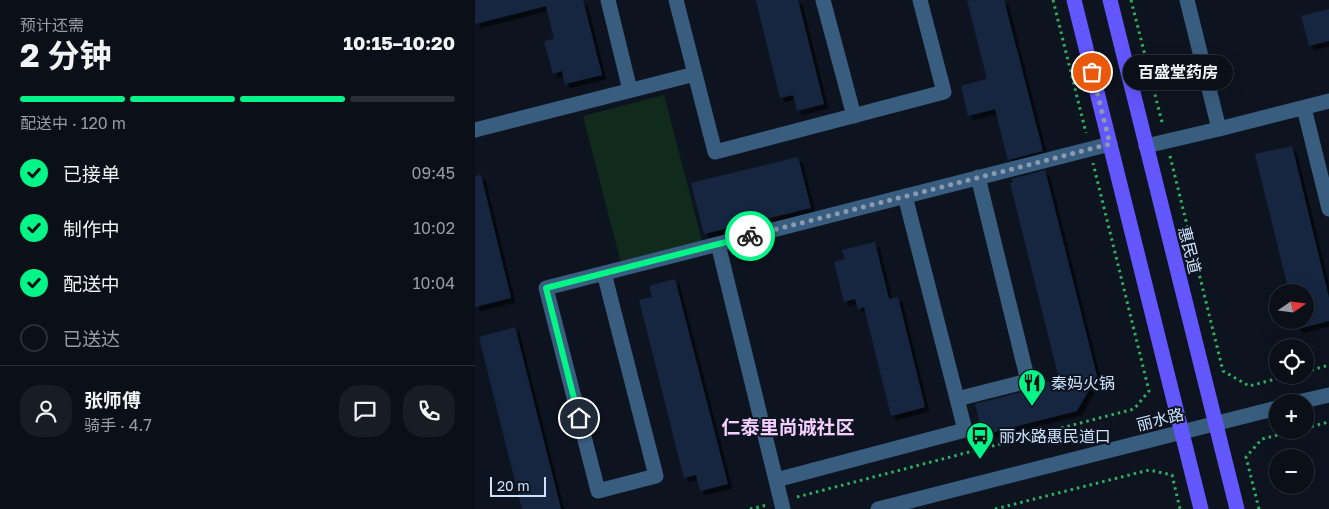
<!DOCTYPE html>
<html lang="zh">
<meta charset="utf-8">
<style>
body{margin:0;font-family:"Golos Text","Noto Sans SC",sans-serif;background:#181d25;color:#f1f3f6;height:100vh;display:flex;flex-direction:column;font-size:19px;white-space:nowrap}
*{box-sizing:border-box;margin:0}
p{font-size:16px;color:#999ca2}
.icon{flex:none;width:28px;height:28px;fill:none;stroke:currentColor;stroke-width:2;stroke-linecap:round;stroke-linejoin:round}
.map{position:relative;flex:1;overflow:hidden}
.sheet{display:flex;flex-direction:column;background:#0a0f18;width:475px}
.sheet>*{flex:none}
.needle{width:32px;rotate:76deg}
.buttons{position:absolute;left:794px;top:284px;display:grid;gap:10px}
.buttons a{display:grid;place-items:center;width:45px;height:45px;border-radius:50%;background:#0a0f18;box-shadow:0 5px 20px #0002,0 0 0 1px #2a2f37;font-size:25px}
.scale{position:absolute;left:15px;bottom:12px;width:56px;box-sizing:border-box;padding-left:5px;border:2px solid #cde3fe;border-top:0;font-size:14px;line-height:18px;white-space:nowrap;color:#cde3fe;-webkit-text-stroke:4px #0d1420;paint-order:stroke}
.pin{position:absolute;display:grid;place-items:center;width:42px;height:42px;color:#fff;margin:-21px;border:2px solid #fff;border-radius:50%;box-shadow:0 1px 5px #0007}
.courier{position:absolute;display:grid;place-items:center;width:50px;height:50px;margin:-25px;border:4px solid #03f487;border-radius:50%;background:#fff;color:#222;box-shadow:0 1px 6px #0007}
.bubble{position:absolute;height:35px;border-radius:18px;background:#0a0f18;box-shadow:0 5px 20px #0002,0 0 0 1px #2a2f37;font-size:16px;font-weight:700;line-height:35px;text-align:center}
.headline em{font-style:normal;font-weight:700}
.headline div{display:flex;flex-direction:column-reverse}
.headline{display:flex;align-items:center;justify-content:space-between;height:85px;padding:0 20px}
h1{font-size:32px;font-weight:700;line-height:38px}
.bar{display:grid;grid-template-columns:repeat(4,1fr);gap:8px 5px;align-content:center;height:60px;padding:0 20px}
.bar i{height:6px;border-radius:4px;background:#2a2f37}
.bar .active{background:#03f487}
.bar p{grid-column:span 4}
.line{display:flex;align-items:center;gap:12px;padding:0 20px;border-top:1px solid #2a2f37}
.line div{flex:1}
.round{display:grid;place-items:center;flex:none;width:52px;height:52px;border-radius:20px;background:#181d25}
ol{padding:0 20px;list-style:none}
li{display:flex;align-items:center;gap:15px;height:55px}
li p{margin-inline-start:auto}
li .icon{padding:5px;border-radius:50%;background:#03f487;color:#111;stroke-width:4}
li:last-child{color:#999ca2}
li i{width:28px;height:28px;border:2px solid #2a2f37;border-radius:50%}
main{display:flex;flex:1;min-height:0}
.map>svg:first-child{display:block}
.green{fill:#102a1b}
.building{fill:#192741;filter:url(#shadow)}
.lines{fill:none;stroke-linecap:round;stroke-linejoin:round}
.path{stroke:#2fb061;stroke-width:3;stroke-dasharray:2.5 4;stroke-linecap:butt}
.minor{stroke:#395d7f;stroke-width:15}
.major{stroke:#6256fd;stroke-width:15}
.done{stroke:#8a9bb0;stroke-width:5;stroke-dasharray:0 9}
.route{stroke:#03f487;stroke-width:6}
.labels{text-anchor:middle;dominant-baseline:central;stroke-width:4;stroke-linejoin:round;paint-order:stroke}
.street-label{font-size:16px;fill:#cde3fe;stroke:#0d1420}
.poi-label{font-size:16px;fill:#cde3fe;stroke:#0d1420;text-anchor:start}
.quarter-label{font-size:19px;font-weight:bold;fill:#f5cffe;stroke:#0d1420}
</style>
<main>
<section class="sheet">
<div class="headline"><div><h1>2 分钟</h1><p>预计还需</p></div><em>10:15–10:20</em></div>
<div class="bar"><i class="active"></i><i class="active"></i><i class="active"></i><i></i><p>配送中 · 120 m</p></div>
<ol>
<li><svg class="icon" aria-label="check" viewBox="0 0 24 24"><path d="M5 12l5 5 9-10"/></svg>已接单<p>09:45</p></li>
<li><svg class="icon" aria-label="check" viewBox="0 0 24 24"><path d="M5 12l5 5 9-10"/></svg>制作中<p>10:02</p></li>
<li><svg class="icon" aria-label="check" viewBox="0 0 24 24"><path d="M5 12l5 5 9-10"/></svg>配送中<p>10:04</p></li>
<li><i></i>已送达</li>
</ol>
<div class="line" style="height:90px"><a class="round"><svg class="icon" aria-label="person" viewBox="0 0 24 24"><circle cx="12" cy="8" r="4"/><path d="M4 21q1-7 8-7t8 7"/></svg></a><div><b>张师傅</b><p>骑手 · 4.7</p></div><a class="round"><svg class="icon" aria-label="chat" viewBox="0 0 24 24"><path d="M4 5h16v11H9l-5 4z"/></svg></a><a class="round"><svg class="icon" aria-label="phone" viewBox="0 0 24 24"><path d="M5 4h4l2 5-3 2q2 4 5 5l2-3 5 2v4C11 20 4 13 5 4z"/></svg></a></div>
</section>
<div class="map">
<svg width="854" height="509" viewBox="0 0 854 509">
<defs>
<filter id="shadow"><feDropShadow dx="4.5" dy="4.5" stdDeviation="0" flood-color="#0009"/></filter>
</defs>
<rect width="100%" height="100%" fill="#0d1420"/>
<path class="green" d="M189,95L227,241L146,263L108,116Z"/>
<path class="building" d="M0,0H108L127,75L90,84L87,71L78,74L69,41L79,39L71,6L0,24Z
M281,0H323L349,104L322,111L318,95L305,98Z
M492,0H529L568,151L533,160L520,109L493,116L486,86L512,79Z
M854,9V41L834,46L826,16Z
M817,146L854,298V321L823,329L821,320H830V292H814L780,154Z
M323,157L336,208L229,234L216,183Z
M570,170L622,376L602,411L508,435L500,404L555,390L561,385L584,379L535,183L538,182L537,179Z
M6,175L36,298L0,307V176Z
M400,242L414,299L423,297L450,407L416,416L389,307L383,309L380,299L369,302L359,262L370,259L367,250Z
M200,279L253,484L225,491L221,475L209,478L164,300L177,297L174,286Z
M40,327L86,509H47L4,337Z"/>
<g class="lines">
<path class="path" d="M578,0L611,133
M656,0L688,126
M695,156L748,371L774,386L816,375
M830,372L854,365
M830,428L854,422
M322,497L659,409L674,391L618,163
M275,509L292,505
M520,509L674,470L697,475L705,509
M784,509L771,457L787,439L823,430"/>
<path class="minor" d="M133,0L155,90
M201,0L240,152L469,92L445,0
M348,0L379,116
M829,108L854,209
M744,129L854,101
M0,130L220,74
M671,146L744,129L712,0
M243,244L308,509
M129,273L181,476L123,491L71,288L635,144
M482,399L553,381L503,177
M823,402L854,395
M301,480L490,430L430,196
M403,509L802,408"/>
<path class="major" d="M599,0L726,509
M635,0L762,509"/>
</g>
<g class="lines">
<path class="done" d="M275,236L635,144L617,72"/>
<path class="route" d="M104,418L71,288L275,236"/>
</g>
<defs>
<symbol id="restaurant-pin" viewBox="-11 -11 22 30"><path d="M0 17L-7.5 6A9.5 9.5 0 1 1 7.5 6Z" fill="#03f487" stroke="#0d1420"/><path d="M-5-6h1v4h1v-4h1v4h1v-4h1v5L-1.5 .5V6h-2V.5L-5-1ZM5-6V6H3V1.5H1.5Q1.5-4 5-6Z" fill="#111"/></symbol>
<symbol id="bus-pin" viewBox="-11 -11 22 30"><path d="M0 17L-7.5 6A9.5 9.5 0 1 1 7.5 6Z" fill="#03f487" stroke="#0d1420"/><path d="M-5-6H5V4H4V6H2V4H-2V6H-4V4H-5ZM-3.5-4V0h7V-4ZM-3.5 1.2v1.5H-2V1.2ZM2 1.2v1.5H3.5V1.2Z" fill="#111"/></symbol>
</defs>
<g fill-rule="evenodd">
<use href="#restaurant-pin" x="541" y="367" width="32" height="43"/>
<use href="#bus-pin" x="489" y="420" width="32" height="43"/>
</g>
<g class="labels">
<g class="street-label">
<text transform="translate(715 250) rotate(76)">惠民道</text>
<text transform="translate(685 419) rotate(-14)">丽水路</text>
</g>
<g class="poi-label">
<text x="576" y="383">秦妈火锅</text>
<text x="524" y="436">丽水路惠民道口</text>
</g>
<g class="quarter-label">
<text x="313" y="426">仁泰里尚诚社区</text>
</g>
</g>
</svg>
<div class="buttons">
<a><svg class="needle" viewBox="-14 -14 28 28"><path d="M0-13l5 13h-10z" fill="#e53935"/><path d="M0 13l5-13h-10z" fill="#999ca2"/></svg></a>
<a><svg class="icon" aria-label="locate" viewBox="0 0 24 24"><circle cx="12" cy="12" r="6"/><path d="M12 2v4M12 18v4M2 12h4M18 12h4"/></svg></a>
<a>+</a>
<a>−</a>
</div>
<div class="scale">20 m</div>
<div class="pin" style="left:617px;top:72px;background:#ea580c"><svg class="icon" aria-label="bag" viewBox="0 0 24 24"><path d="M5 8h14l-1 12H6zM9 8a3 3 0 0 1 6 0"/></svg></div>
<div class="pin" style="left:104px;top:418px;background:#1f2937"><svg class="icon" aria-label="home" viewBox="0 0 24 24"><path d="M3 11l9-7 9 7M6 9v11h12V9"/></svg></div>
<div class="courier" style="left:275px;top:236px"><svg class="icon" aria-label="bike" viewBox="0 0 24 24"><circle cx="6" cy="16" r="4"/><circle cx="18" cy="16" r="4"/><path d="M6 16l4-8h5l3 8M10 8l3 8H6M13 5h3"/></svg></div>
<div class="bubble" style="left:648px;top:55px;width:110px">百盛堂药房</div>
</div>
</main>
